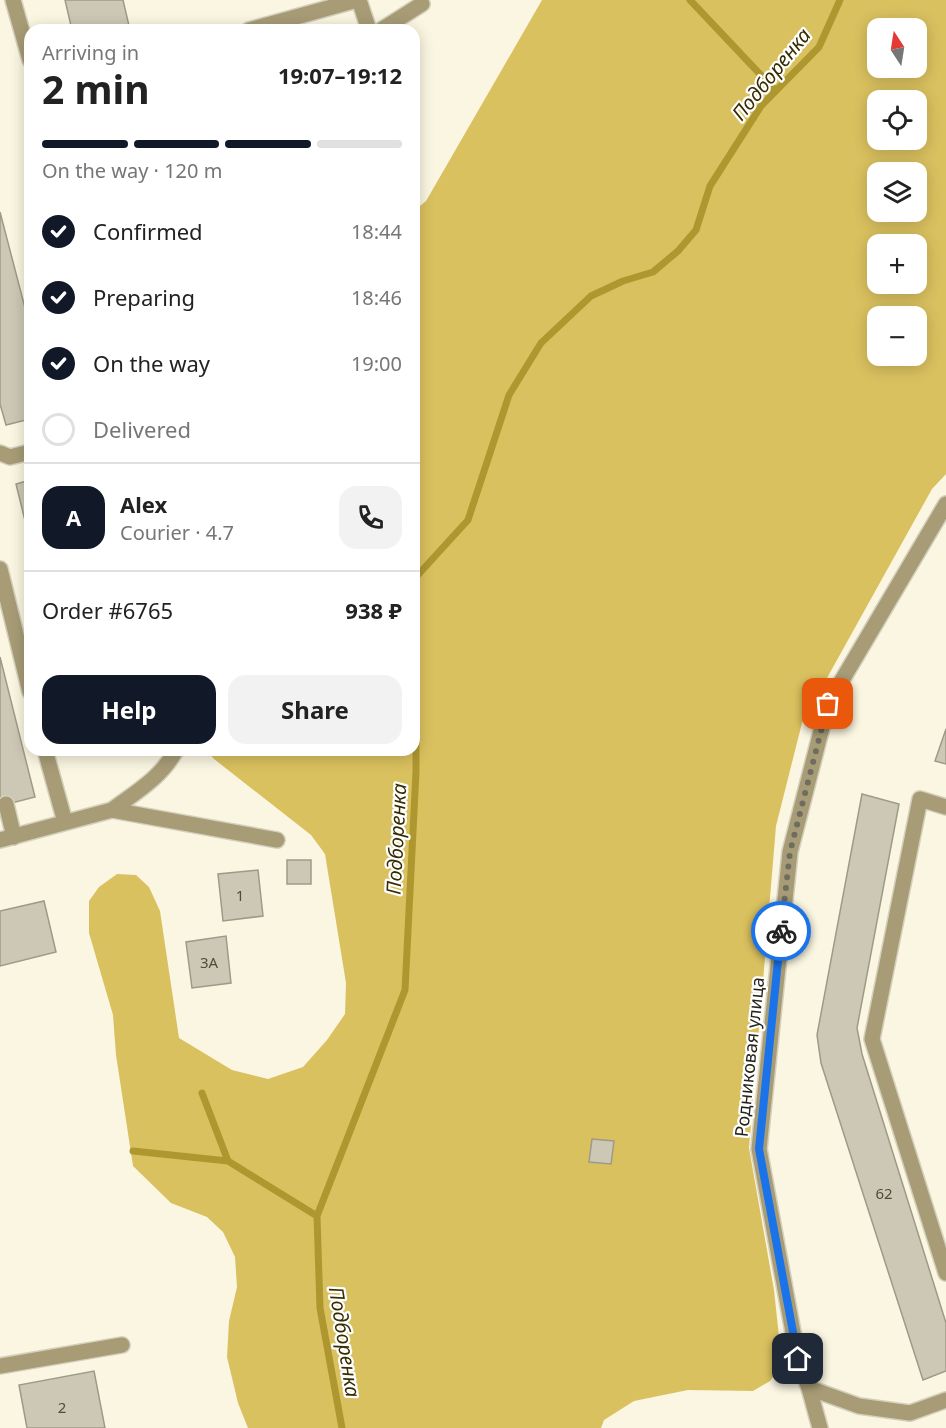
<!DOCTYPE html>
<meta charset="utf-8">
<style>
body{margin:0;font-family:"Noto Sans",sans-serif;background:#f2f2f2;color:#222;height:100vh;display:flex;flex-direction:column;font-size:22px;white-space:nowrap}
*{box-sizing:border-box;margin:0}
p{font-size:20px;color:#767676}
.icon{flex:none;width:33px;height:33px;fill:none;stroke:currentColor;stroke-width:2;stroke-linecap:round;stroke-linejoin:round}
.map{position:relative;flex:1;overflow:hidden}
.drawer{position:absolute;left:24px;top:24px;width:396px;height:732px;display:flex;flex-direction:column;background:#fff;border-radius:18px;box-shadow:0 3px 15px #0003}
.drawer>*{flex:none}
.needle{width:39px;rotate:348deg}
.tools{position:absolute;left:867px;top:18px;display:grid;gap:12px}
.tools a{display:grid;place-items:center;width:60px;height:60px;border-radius:12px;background:#fff;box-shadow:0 3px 15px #0003;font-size:30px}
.pin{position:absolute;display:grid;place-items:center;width:51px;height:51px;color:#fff;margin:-26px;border-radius:12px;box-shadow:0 3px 9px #0006}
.courier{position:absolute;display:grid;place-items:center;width:60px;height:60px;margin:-30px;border:4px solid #1a73e8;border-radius:50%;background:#fff;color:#222;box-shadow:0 2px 8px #0007}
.headline em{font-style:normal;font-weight:700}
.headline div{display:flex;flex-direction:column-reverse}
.headline{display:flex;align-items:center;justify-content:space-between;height:102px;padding:0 18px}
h1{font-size:39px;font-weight:700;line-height:45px}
.bar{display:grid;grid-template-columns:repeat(4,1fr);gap:9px 6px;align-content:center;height:72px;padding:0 18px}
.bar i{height:8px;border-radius:4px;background:#e0e0e0}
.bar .current{background:#111827}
.bar p{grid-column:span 4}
.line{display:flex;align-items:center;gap:15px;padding:0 18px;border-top:2px solid #e0e0e0}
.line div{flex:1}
.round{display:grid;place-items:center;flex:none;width:63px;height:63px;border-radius:18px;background:#f2f2f2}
ol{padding:0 18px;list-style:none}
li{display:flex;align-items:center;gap:18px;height:66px}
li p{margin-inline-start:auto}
li .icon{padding:6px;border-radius:50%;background:#111827;color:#fff;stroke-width:4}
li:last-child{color:#767676}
li i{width:33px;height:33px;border:3px solid #e0e0e0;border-radius:50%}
.cta{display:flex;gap:12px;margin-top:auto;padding:12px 18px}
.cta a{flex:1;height:69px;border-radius:18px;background:#111827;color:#fff;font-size:24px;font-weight:700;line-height:69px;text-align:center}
.cta a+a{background:#f2f2f2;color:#222}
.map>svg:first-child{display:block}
.forest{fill:#dac15f;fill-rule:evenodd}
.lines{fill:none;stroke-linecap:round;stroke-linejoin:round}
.stream{stroke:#af9730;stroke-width:7}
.building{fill:#cdc8b5;stroke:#9f9a87;stroke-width:1.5}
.minor-casing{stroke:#d4d0bd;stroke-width:18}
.minor{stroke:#a79c76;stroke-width:15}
.done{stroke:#6f6c60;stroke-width:6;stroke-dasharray:0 10.8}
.route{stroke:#1a73e8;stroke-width:8}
.labels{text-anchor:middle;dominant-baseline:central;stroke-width:4.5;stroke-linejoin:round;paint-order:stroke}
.number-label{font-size:15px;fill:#4e4c42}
.street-label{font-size:18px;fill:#24221b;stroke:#fff}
.water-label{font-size:20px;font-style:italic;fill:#362c00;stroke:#fff}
</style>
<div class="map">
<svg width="946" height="1428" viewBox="0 0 946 1428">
<rect width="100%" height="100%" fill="#fbf6e1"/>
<path class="forest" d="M542,0H946V474L932,489L802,723L776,826L749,1148L774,1290L782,1365L770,1381L753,1391L688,1390L634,1401L604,1420L601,1428H248L238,1403L227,1357L229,1321L237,1287L235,1257L223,1232L207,1217L171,1203L133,1166L116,1055L113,1015L89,933V901L99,887L117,874L136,875L149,887L160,911L179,1038L232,1070L268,1079L303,1067L327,1040L345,1014L346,983L325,854L311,835L214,759L206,750H414V211L426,201ZM878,28H916V68H878ZM878,100H916V140H878ZM878,172H916V212H878ZM878,244H916V284H878ZM878,316H916V356H878Z"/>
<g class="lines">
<path class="stream" d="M690,0L776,91
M202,1093L228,1161
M133,1151L228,1161L317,1216
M342,1428L320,1308L317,1216L405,990L416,772V577L468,520L509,395L541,343L591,296L623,281L653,272L678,251L696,230L710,186L761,106L819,47L840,0"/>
</g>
<path class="building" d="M65,0H123L130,30H72Z
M0,212L30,327V419L6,425L0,404Z
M30,480V541L16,484Z
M0,657L35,797L0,806Z
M946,729V764L935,761Z
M862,794L899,804L857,1028L862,1054L946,1323V1371L923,1380L821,1063L817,1035Z
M287,860H311V884H287Z
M258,870L263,916L223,921L218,874Z
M44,901L56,952L0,966V911Z
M226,936L231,983L192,988L186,942Z
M592,1139L614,1141L611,1164L589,1162Z
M94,1371L105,1428H27L19,1385Z"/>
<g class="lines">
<defs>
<path id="minor" d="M13,0L30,60
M359,0L369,30
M249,30L357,0
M381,30L422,4
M0,453L10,457L30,452
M0,569L30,692
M45,750L65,822
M6,804L14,837
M946,807L920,799L872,1039L946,1273
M112,810C136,792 162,777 176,750
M0,840L112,810L277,840
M0,1366L122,1345
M809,1388L859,1406L910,1413L946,1400
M820,1428L809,1388L798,1359L759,1149L790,852L828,704L946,504"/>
</defs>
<use href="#minor" class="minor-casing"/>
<use href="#minor" class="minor"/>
</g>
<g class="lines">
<path class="done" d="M781,931L790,852L828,704"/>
<path class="route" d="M781,931L759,1149L798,1359"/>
</g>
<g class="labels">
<g class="number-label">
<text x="240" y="895">1</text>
<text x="209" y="962">3А</text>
<text x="884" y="1193">62</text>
<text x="62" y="1407">2</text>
</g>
<g class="street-label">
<text transform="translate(749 1057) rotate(-84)">Родниковая улица</text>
</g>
<g class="water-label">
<text transform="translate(771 74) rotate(-51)">Подборенка</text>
<text transform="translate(396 839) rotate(-87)">Подборенка</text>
<text transform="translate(345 1342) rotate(81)">Подборенка</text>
</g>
</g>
</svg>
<div class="tools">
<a><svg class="needle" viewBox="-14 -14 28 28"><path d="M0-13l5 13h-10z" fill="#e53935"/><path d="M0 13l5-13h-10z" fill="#767676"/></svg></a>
<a><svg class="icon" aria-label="locate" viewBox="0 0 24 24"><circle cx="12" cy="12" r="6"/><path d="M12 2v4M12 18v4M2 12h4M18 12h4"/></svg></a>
<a><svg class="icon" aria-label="layers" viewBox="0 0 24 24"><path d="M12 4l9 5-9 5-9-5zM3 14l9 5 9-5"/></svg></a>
<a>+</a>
<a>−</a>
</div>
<div class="pin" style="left:828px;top:704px;background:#ea580c"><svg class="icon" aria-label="bag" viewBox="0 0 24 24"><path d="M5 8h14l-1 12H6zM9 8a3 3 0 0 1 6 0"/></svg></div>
<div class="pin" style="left:798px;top:1359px;background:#1f2937"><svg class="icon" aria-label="home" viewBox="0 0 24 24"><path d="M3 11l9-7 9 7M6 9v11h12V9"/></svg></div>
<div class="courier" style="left:781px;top:931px"><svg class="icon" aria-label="bike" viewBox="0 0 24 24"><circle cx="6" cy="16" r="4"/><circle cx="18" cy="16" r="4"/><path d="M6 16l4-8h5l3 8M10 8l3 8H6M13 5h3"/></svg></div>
<section class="drawer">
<div class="headline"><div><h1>2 min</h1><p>Arriving in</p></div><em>19:07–19:12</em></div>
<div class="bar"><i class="current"></i><i class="current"></i><i class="current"></i><i></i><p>On the way · 120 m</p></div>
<ol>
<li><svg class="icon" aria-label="check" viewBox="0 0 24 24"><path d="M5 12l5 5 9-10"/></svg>Confirmed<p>18:44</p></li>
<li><svg class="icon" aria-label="check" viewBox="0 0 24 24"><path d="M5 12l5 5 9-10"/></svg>Preparing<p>18:46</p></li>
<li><svg class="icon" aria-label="check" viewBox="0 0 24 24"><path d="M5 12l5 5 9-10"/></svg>On the way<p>19:00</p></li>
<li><i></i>Delivered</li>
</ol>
<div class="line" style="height:108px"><b class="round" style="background:#111827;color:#fff">A</b><div><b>Alex</b><p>Courier · 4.7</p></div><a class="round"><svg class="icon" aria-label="phone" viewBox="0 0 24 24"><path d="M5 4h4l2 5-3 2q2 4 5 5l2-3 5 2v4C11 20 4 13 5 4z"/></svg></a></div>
<div class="line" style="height:78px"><div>Order #6765</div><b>938 ₽</b></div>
<div class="cta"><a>Help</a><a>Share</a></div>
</section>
</div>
